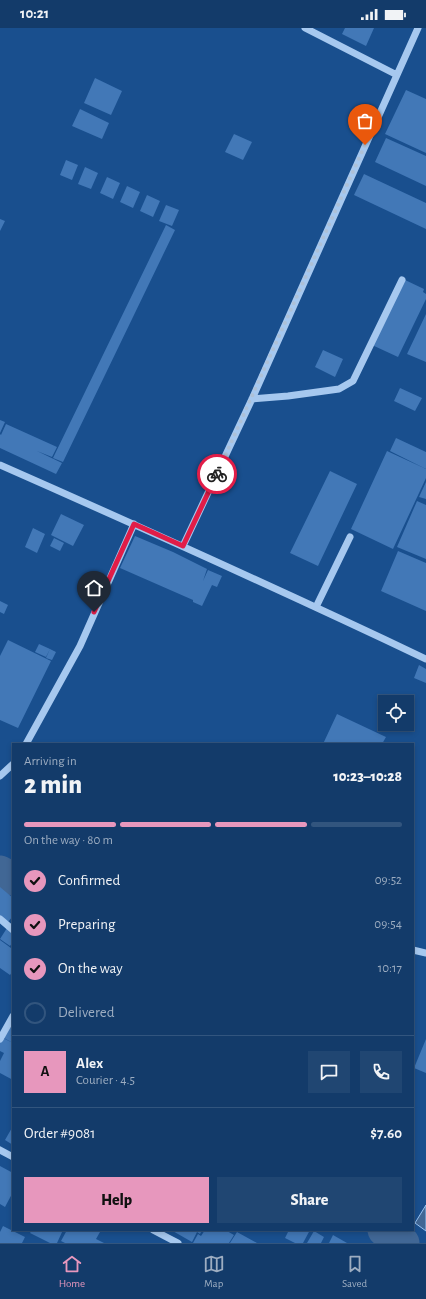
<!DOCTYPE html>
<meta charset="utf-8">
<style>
body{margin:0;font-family:"Alegreya Sans",sans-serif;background:#204672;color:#f1f3f6;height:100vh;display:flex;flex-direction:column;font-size:15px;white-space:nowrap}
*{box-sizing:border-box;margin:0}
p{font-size:13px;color:#9dadc1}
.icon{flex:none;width:22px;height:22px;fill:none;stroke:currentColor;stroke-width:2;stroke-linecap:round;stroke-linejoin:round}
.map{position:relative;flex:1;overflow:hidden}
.panel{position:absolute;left:12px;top:715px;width:402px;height:488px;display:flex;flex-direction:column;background:#133b6a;border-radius:0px;box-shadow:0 2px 6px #0003,0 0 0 1px #32557e}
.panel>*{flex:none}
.fabs{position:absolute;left:378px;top:667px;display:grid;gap:8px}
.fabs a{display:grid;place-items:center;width:36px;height:36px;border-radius:0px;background:#133b6a;box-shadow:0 2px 6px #0003,0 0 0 1px #32557e;font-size:20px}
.pin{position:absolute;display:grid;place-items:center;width:34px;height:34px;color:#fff;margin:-41px -17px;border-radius:50% 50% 50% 0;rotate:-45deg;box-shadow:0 0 4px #0007}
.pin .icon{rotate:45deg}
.courier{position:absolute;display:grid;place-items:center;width:40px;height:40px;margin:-20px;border:3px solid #e11d48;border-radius:50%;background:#fff;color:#222;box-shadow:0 1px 5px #0007}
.overview em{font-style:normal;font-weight:800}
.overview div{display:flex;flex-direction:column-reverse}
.overview{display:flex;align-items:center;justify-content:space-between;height:68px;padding:0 12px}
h1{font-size:26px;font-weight:800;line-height:30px}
.bar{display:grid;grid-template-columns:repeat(4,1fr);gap:6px 4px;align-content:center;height:48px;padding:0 12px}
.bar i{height:5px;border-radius:3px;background:#32557e}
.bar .active{background:#e797bd}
.bar p{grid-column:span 4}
.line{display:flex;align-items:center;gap:10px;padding:0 12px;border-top:1px solid #32557e}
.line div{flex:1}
.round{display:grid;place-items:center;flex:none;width:42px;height:42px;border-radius:0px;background:#204672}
ol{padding:0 12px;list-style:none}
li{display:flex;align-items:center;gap:12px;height:44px}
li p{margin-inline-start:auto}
li .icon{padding:4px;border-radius:50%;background:#e797bd;color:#111;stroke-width:4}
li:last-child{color:#9dadc1}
li i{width:22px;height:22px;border:2px solid #32557e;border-radius:50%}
.cta{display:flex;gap:8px;margin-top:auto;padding:8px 12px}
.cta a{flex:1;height:46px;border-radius:0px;background:#e797bd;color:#111;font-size:16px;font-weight:800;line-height:46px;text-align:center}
.cta a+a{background:#204672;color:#f1f3f6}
.status{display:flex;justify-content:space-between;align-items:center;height:28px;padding:0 20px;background:#133b6a;direction:ltr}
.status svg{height:11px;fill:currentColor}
.tab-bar{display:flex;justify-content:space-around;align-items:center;height:56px;border-top:1px solid #32557e;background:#133b6a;font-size:11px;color:#9dadc1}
.tab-bar a{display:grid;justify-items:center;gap:2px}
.tab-bar .active{color:#e797bd}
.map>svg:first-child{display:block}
.water{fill:#416795;stroke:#99c3f1}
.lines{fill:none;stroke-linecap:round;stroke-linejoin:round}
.river{stroke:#416795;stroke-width:33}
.building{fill:#4278b7}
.minor{stroke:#a6c8ef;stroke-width:7}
.done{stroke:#aec1d7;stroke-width:4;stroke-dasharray:0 7.2}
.route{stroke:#e11d48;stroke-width:5}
</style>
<div class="status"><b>10:21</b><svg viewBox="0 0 49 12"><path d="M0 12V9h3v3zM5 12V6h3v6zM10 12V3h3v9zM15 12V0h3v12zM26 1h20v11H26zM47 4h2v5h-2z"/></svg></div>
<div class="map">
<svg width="426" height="1215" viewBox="0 0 426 1215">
<rect width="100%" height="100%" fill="#194f8e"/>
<path class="water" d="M426,1177V1203L415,1195Z"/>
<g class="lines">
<path class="river" d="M0,844L13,851
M384,1202L403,1215"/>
</g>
<path class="building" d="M345,0H374L366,18L342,6Z
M95,50L122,63L111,87L84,75Z
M406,62L426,71V125L385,106Z
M80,81L109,95L102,111L72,98Z
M234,106L252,114L243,132L225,124Z
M386,110L426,128V158L375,134Z
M66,132L78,137L72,152L60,147Z
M85,139L98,145L91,161L78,156Z
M364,146L426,175V201L354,167Z
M107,149L120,155L113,171L100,165Z
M127,158L140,164L133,180L120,174Z
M147,167L160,173L153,189L140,183Z
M166,177L179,182L172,198L159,193Z
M0,191L5,193L0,203Z
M166,197L175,202L63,434L53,430Z
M403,251L424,261L423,264L426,266V271L398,329L372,317Z
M426,286V334L407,326Z
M323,322L343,331L335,349L315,339Z
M400,360L422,370L415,383L394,373Z
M0,392L5,394L0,405Z
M6,396L57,419L52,429L37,423L62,435L56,446L0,420V406L1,407Z
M396,410L426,424V441L390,423Z
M387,423L426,441V450L393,521L351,501Z
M330,443L357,456L318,538L290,525Z
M426,454V471L419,469Z
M417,473L426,477V531L397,519Z
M61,486L84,497L73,518L51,507Z
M33,500L45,506L37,525L25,519Z
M135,508L173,524L207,541L203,553L208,542L222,548L217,559L212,557L202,578L193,574V572L120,540Z
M54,510L64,515L60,523L50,518Z
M398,523L426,535V583L381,563Z
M0,573L8,577L4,586L0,584Z
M8,612L51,633L18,700L0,692V628Z
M39,616L50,621L46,629L35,624Z
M50,621L56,624L52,632L46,630Z
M419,637L426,641V655L414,650Z
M337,686L386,709L382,716H323Z
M0,859L13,870V888L8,894L0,888Z
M7,900L13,905V914L10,918L0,911Z
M0,912L11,920L13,917V943L10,947L0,940Z
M13,994V1015L4,1010Z
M3,1010L13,1015V1052L0,1045V1033L4,1025L0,1023V1014Z
M426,1011V1045L414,1040Z
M13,1098V1117L5,1112Z
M0,1138L13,1145V1164L5,1179L0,1176Z
M3,1198L25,1209L22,1215H0V1204Z
M32,1202H63L57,1215H50L30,1205Z
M67,1202H96L100,1204L96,1211L104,1215H65L61,1213Z
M171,1202H202L200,1206L197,1204L192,1214Z
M205,1202H225L234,1207L229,1215H193L198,1206L201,1208Z
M289,1202H310L303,1215H295L285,1210Z
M314,1203L324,1209L321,1215H307Z
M237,1204L257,1215H230Z
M333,1207L347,1215H329Z"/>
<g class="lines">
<path class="minor" d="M305,0L397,47
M252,371L288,368L339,361L353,353L402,252
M0,437C143,500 285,564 426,631
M183,518L252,371L418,0
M316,579L350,509
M26,716L80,618L134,496
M0,748L13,736
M0,891L13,902
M413,922L426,925
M0,1011L13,988
M0,1122L13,1129
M153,1202L178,1215"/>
</g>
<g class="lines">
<path class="done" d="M217,446L365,117"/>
<path class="route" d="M94,584L134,496L183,518L217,446"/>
</g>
</svg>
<div class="fabs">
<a><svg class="icon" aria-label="locate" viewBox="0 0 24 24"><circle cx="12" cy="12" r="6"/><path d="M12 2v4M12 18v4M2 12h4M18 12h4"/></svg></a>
</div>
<div class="pin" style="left:365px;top:117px;background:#ea580c"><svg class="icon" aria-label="bag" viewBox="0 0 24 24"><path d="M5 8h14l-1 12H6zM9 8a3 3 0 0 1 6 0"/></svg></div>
<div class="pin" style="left:94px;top:584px;background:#1f2937"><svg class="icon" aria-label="home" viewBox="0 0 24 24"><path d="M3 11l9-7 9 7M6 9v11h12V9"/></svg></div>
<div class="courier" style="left:217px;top:446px"><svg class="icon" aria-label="bike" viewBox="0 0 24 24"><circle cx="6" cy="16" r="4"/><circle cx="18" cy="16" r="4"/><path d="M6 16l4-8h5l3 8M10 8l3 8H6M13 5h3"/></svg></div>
<section class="panel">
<div class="overview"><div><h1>2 min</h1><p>Arriving in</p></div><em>10:23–10:28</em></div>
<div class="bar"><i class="active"></i><i class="active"></i><i class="active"></i><i></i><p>On the way · 80 m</p></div>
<ol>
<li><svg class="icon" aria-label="check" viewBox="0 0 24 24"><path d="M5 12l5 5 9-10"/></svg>Confirmed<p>09:52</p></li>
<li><svg class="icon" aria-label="check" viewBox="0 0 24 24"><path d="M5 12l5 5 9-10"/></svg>Preparing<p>09:54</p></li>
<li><svg class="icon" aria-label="check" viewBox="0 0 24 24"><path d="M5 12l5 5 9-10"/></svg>On the way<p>10:17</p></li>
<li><i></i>Delivered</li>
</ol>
<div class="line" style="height:72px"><b class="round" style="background:#e797bd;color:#111">A</b><div><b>Alex</b><p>Courier · 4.5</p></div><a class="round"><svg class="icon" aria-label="chat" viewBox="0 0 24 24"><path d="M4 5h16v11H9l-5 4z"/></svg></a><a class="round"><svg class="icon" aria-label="phone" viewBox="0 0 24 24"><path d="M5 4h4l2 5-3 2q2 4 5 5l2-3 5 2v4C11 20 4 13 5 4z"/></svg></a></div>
<div class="line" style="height:52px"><div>Order #9081</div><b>$7.60</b></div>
<div class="cta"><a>Help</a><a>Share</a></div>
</section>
</div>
<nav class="tab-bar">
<a class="active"><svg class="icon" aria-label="home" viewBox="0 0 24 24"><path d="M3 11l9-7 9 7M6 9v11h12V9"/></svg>Home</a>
<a><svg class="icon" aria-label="map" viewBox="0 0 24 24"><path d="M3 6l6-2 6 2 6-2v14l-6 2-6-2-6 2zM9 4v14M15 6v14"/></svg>Map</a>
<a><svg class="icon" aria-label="saved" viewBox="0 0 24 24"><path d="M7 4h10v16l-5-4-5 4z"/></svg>Saved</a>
</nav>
